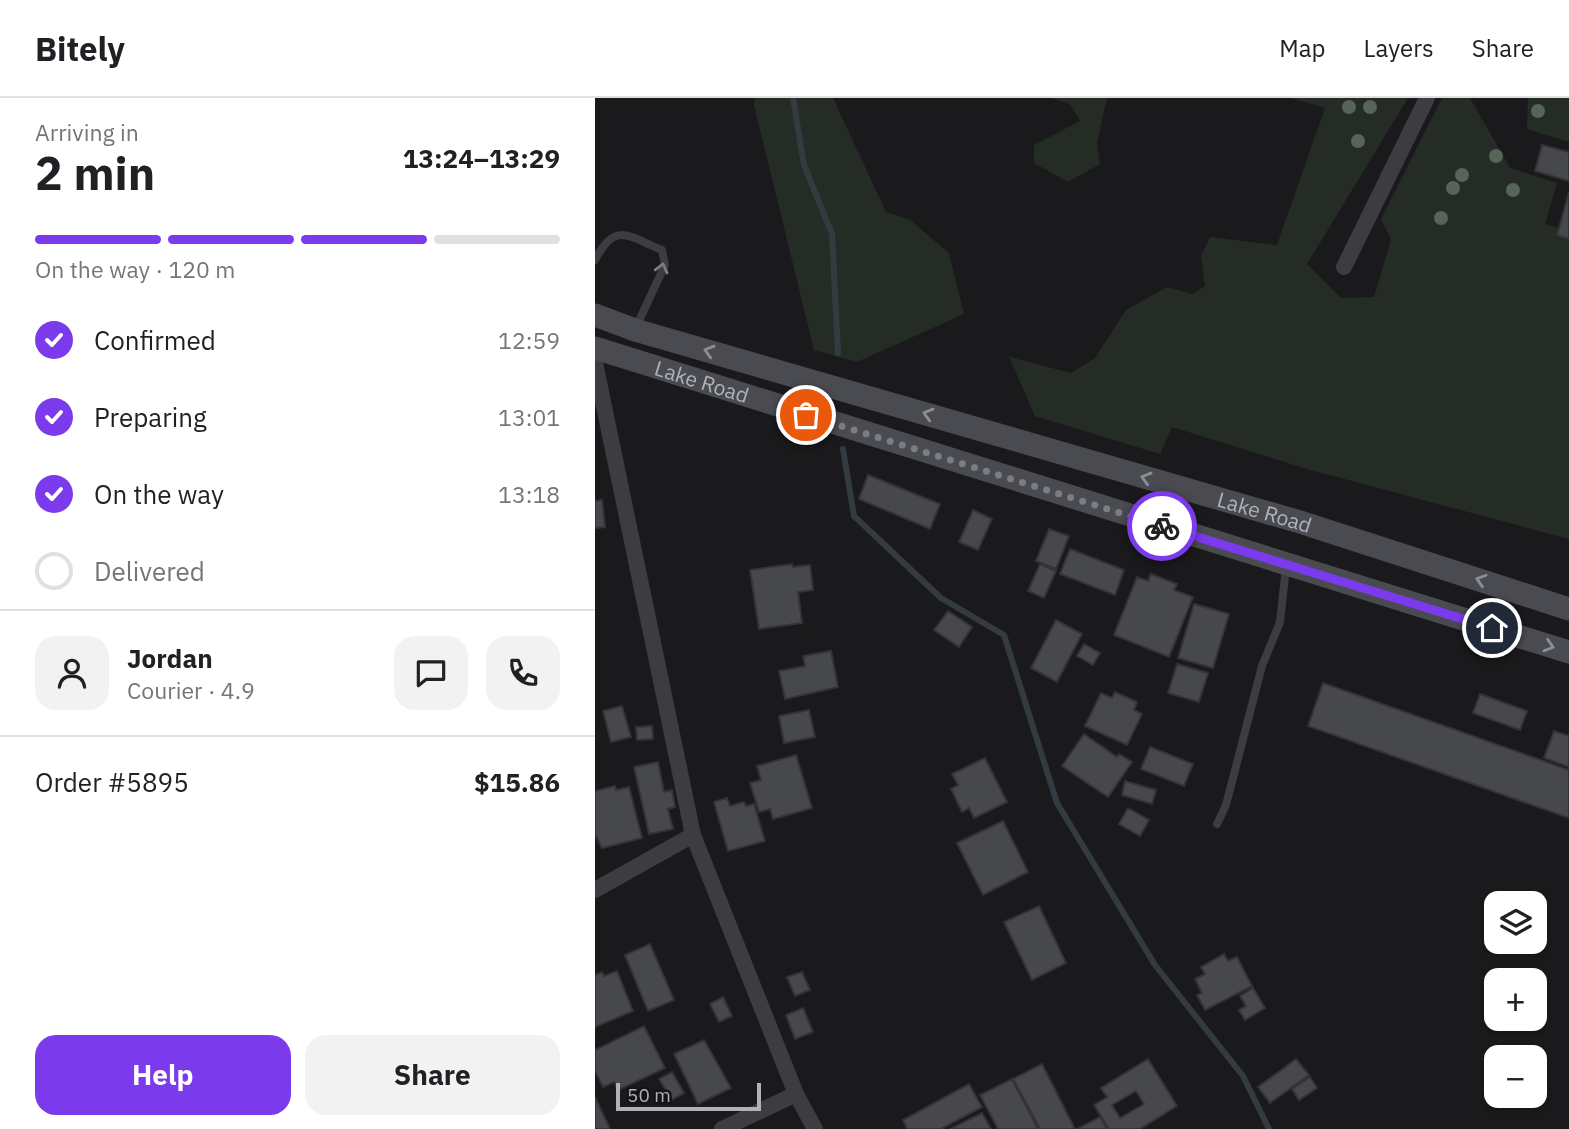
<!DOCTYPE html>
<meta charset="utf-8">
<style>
body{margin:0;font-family:"IBM Plex Sans",sans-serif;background:#f2f2f2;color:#202124;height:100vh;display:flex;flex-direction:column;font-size:26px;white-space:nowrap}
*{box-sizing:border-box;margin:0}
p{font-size:23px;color:#757577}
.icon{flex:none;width:38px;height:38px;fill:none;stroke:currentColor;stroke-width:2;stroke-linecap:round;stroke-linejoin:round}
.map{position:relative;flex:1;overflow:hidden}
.drawer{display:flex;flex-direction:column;background:#fff;width:595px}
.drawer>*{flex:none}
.tools{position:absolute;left:889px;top:793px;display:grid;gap:14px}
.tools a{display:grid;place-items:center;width:63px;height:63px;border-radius:14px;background:#fff;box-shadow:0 2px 5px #0004;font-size:35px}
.scale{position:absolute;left:21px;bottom:18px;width:145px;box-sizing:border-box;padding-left:7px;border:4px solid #aeb2ba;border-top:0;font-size:19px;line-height:24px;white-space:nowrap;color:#aeb2ba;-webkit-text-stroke:5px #151517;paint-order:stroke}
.pin{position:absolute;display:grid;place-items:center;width:60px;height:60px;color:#fff;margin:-30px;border:4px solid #fff;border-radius:50%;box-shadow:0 2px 7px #0007}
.courier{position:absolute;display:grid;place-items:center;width:70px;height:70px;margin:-35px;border:5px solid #7c3aed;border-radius:50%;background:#fff;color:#222;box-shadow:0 2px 9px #0007}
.headline em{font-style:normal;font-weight:800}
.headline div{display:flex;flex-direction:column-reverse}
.headline{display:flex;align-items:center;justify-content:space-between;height:119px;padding:0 35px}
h1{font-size:46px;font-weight:800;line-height:52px}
.bar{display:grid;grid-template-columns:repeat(4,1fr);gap:10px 7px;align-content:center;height:84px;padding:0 35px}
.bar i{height:9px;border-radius:5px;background:#e0e0e0}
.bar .selected{background:#7c3aed}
.bar p{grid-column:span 4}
.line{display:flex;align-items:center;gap:18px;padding:0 35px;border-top:2px solid #e0e0e0}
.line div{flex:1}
.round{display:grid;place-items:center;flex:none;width:74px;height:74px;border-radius:21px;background:#f2f2f2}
ol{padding:0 35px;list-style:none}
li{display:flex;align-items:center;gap:21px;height:77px}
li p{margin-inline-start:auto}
li .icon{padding:7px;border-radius:50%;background:#7c3aed;color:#fff;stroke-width:4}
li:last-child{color:#757577}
li i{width:38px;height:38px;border:4px solid #e0e0e0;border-radius:50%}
.button{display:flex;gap:14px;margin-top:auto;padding:14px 35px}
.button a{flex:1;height:80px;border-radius:21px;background:#7c3aed;color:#fff;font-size:28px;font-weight:800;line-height:80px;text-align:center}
.button a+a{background:#f2f2f2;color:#202124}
header{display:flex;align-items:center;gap:42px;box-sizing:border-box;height:98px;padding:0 35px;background:#fff;border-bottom:2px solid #e0e0e0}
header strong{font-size:33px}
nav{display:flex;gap:38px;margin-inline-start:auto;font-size:24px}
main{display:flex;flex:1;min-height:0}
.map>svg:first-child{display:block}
.green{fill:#252c25}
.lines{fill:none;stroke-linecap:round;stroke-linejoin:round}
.stream{stroke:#333b41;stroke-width:6}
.building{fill:#47484c;stroke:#343438;stroke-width:2;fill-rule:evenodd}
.service{stroke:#3c3c41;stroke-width:8}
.minor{stroke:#3c3c41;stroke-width:16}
.secondary{stroke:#4a4b50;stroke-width:23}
.tree{fill:#566558}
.oneway{stroke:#7b7d84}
.oneway2{stroke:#8b8e95}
.done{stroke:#7a7d83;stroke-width:7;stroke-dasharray:0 12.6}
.route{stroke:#7c3aed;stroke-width:9}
.labels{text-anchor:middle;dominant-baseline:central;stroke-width:5;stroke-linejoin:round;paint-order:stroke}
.street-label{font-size:21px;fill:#aeb2ba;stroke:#151517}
</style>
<header>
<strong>Bitely</strong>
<nav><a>Map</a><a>Layers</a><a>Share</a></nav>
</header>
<main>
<section class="drawer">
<div class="headline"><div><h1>2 min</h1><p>Arriving in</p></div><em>13:24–13:29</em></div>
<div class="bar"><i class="selected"></i><i class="selected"></i><i class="selected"></i><i></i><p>On the way · 120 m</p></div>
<ol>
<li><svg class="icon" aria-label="check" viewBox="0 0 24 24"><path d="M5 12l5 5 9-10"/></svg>Confirmed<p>12:59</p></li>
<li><svg class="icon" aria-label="check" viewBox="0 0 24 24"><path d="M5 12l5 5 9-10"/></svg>Preparing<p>13:01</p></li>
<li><svg class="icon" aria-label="check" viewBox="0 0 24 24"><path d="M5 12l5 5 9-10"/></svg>On the way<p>13:18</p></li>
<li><i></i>Delivered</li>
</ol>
<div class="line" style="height:126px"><a class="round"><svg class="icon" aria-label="person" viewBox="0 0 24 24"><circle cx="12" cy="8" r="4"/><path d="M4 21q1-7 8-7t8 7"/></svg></a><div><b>Jordan</b><p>Courier · 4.9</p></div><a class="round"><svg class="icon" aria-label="chat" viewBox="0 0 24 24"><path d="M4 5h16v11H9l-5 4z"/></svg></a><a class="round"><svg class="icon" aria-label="phone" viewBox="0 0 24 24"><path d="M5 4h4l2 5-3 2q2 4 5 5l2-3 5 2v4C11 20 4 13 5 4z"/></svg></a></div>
<div class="line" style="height:91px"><div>Order #5895</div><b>$15.86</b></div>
<div class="button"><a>Help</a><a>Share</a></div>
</section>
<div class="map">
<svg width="974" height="1031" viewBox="0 0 974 1031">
<rect width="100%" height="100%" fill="#1a1a1c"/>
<path class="green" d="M160,0H238L291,114L315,122L354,155L369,216L262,264L219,252L159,7Z
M456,0H512L502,44L505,66L473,84L439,65V47L485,23L475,6Z
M696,0H813L712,166L746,200L779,199L796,142L786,121L847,0H875L915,70L962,85L950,126L974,134V441L712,371L577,329L565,356L440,318L414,259L476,275L500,260L531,212L572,189L597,196L610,188L606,158L615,139L682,147L730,10Z
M933,0H974V44L932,31Z"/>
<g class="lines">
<path class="stream" d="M198,0L209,67L237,136L243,255
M248,351L259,418L346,500L409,537L462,705L560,867L648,978L674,1031"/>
</g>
<path class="building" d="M947,47L974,54V83L940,73Z
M974,94V141L962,137Z
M273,377L345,406L335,431L264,401Z
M7,402L10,429L0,430V403Z
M378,412L397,421L383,452L364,444Z
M454,431L474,438L461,471L441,463Z
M475,451L529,472L520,497L465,476Z
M197,466L198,469L215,467L218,492L203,494L207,525L164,531L155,472Z
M445,466L461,473L449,500L433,493Z
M556,476L582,486L579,492L598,499L574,559L519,537L542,479L553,483Z
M599,506L634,516L618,570L583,560Z
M353,513L377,529L364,549L339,532Z
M461,522L487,536L462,584L436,570Z
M489,546L505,555L498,567L482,558Z
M236,553L243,589L190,601L184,573L210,568L208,558Z
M582,566L613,575L604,604L573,595Z
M728,585L974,672V720L713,628Z
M520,594L542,604L539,612L547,616L532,647L490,628L506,595L517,600Z
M885,596L932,613L925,632L878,615Z
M27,608L36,639L16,644L8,613Z
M214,612L220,639L189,645L184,618Z
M57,628L58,641L42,642L41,629Z
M959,633L974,638V669L949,660Z
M489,636L522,659L524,656L537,664L513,699L467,668Z
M555,649L598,666L589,688L546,671Z
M201,657L217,710L178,721L175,711L164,714L155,685L166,682L162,668Z
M390,660L412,704L379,720L374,710L367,714L356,691L363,687L357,676Z
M63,664L69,694L77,692L80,709L73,711L78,731L54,736L39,669Z
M530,683L561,692L557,706L527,697Z
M20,688L21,692L34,689L47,740L7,750L0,736V693Z
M132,700L135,708L149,704L151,708L159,706L170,743L133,753L119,704Z
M533,710L554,722L545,738L524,726Z
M408,723L433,774L388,797L362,745Z
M444,808L471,865L437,882L409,824Z
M55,846L79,902L53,913L30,857Z
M629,856L633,863L642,859L657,888L610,912L602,897L607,895L600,881L610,876L606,869Z
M22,873L38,913L0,929V877L7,874L9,878Z
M207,874L215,892L200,898L192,879Z
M658,890L670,910L650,922L644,912L651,908L645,898Z
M128,899L137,918L124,924L115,906Z
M208,910L218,934L200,941L191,917Z
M49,928L70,970L23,992L19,984L8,989L0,973V952Z
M109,942L136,990L103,1006L79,956Z
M553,961L582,1008L545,1031H514L499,1007L512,999L506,990ZM541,993L549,1006L525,1020L517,1007Z
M701,961L714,977L675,1005L663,989Z
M447,966L480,1031H445L418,981Z
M77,974L89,995L77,1002L64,981Z
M715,979L722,990L704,1002L697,991Z
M417,981L443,1031H403L385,997Z
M374,986L387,1009L346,1031H312L308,1022Z
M0,999L15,1031H0Z
M387,1015L396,1031H355Z
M505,1019L512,1031H482Z"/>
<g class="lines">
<path class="service" d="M0,162C20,123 33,138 67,152L70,167L41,229
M622,726L631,707L667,568L685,524L691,469"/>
<path class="minor" d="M749,169L832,0
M0,265L98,737L201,996L220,1031
M0,792L98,737
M127,1031L201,996"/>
<g class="secondary">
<path id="s1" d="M0,217L40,232L705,424L974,511"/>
<path id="s2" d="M0,250L974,554"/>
</g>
</g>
<g class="tree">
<circle cx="754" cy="9" r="7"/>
<circle cx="775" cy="9" r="7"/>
<circle cx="943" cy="13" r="7"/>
<circle cx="763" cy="43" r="7"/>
<circle cx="901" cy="58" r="7"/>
<circle cx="867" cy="77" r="7"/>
<circle cx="858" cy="90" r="7"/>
<circle cx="918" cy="92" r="7"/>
<circle cx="846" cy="120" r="7"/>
</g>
<defs><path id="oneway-chevron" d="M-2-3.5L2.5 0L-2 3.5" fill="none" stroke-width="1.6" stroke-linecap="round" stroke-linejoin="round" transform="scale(1.75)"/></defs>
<use class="oneway" href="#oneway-chevron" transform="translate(67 170) rotate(-76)"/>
<g class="oneway2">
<use href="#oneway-chevron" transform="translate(114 253) rotate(-164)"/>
<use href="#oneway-chevron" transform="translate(333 316) rotate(-164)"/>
<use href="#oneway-chevron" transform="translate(551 380) rotate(-164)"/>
<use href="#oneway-chevron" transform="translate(886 482) rotate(-162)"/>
<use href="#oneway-chevron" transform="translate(954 548) rotate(17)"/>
</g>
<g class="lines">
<path class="done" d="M211,317L567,428"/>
<path class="route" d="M567,428L897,530"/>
</g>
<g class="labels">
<g class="street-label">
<text stroke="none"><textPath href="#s2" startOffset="112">Lake Road</textPath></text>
<text stroke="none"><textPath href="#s1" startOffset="698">Lake Road</textPath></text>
</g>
</g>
</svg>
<div class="tools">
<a><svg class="icon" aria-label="layers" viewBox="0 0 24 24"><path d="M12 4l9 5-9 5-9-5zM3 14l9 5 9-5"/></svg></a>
<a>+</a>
<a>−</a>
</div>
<div class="scale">50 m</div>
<div class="pin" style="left:211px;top:317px;background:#ea580c"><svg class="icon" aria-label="bag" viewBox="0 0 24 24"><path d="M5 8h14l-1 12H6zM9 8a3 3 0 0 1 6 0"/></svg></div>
<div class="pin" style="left:897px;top:530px;background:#1f2937"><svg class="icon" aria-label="home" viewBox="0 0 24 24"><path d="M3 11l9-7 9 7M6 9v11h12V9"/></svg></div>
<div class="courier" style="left:567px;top:428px"><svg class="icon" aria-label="bike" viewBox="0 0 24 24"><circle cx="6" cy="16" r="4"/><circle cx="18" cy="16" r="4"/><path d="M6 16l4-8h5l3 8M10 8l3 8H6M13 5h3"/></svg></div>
</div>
</main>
